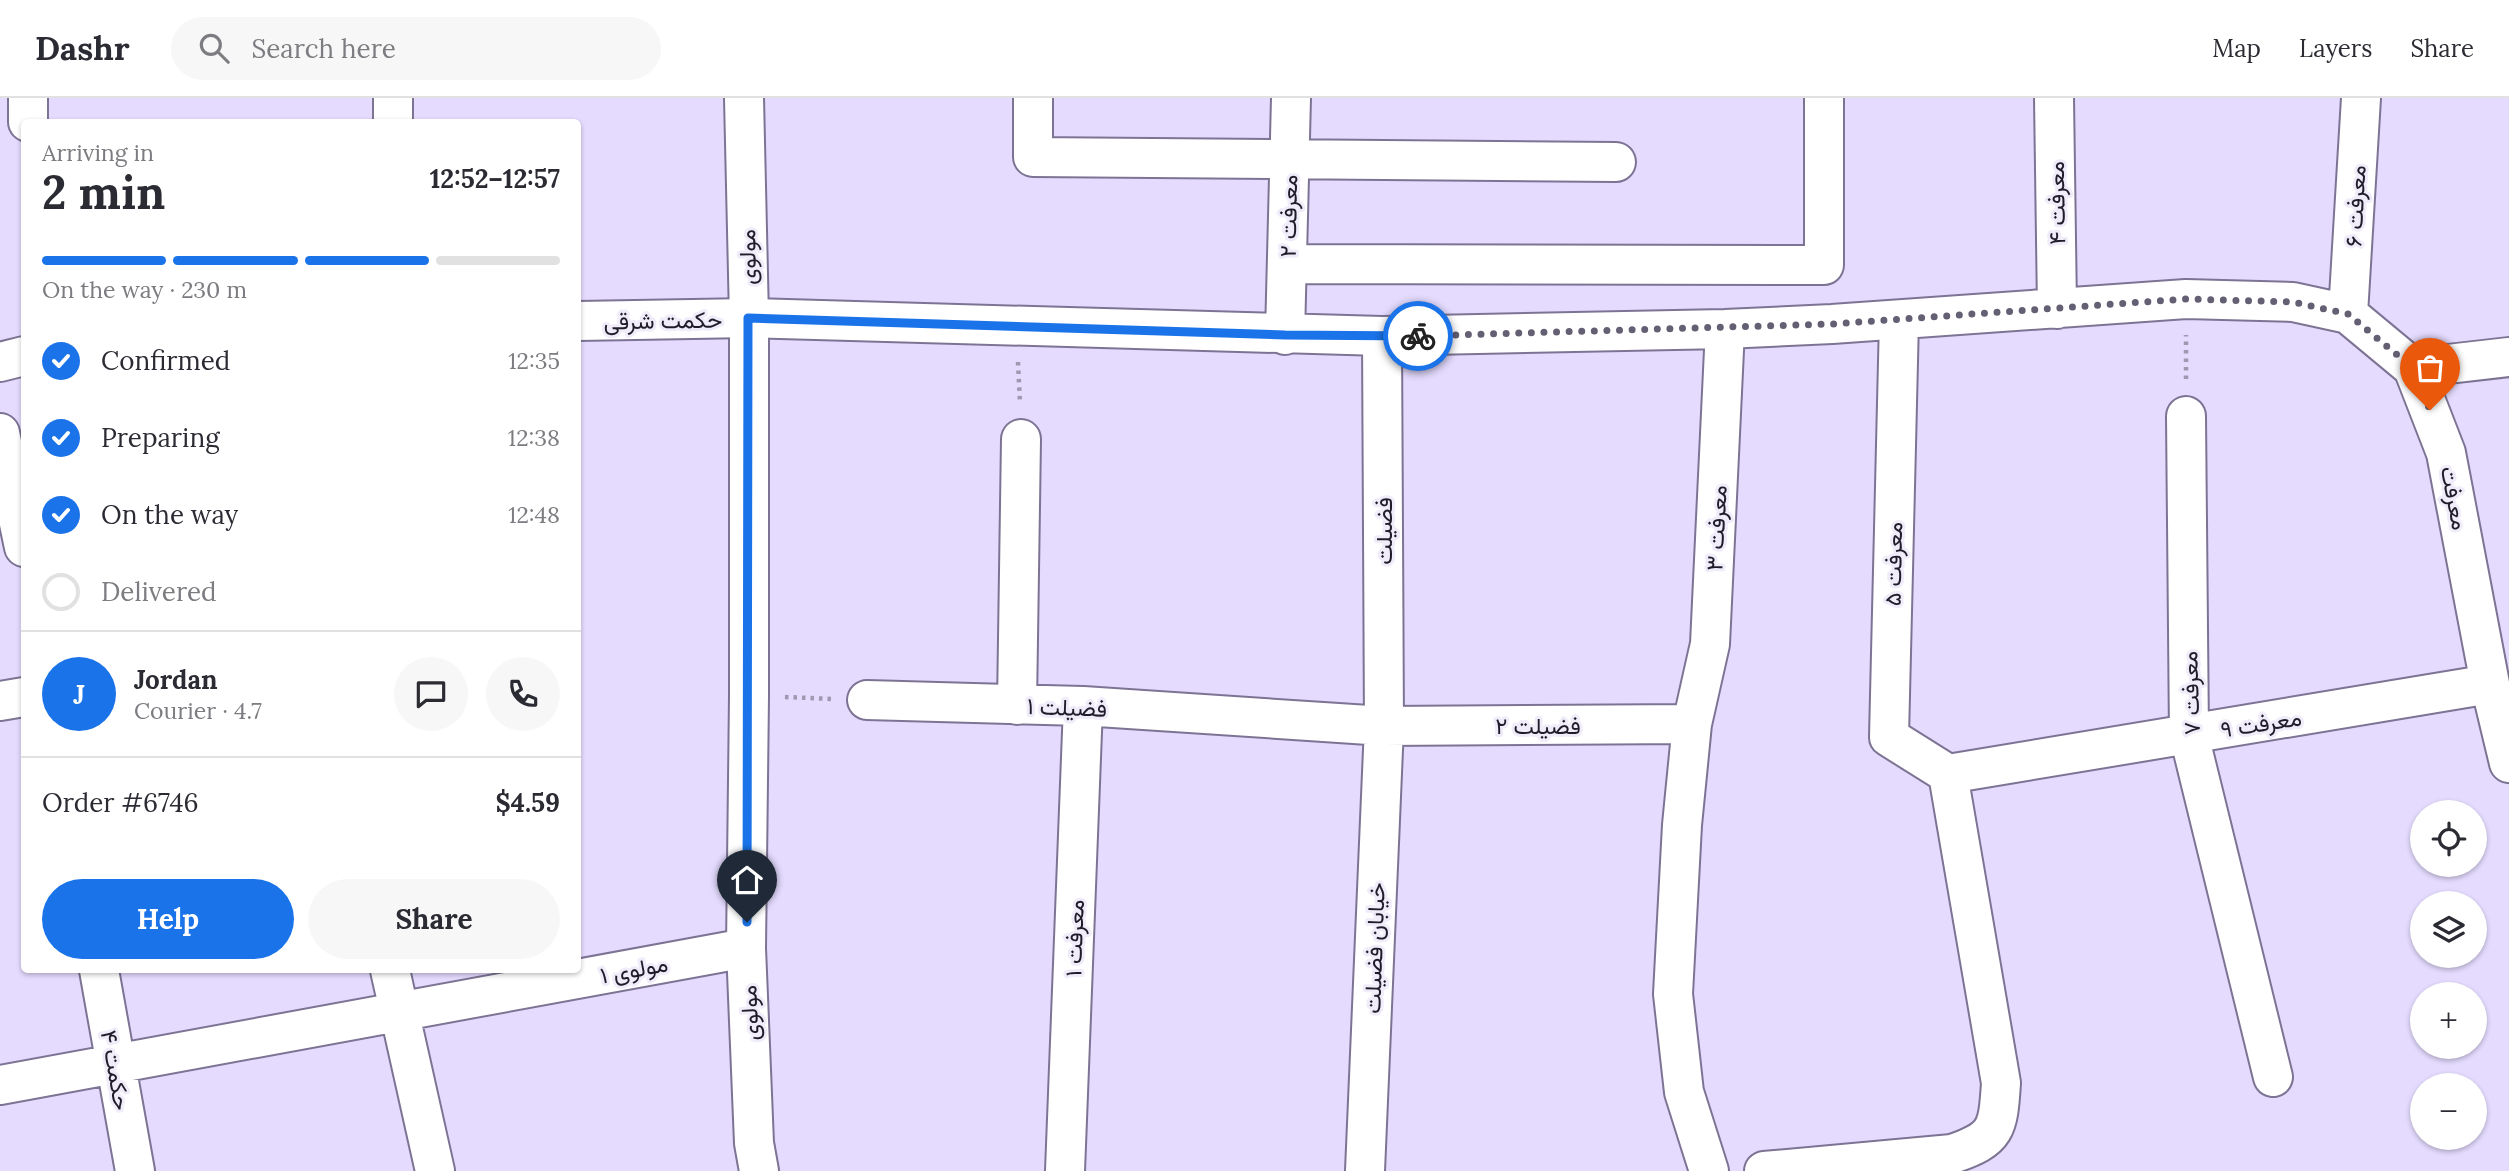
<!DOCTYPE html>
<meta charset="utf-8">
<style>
body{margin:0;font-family:Lora,Vazirmatn,serif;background:#f7f7f7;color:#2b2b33;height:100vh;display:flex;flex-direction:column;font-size:26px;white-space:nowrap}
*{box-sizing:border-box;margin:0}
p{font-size:23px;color:#7c7c81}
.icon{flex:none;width:38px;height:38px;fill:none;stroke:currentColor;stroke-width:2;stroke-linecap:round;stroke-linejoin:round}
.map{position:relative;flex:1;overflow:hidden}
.sheet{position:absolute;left:21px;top:21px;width:560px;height:854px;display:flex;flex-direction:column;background:#fff;border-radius:7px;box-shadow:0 2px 5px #0004}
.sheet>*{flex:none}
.controls{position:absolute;left:2410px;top:702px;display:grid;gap:14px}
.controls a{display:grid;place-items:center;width:77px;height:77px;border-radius:50%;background:#fff;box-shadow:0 2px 5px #0004;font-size:35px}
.pin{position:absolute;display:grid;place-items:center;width:60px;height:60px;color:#fff;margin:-72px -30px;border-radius:50% 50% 50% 0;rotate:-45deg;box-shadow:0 0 7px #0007}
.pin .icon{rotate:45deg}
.courier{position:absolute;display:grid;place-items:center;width:70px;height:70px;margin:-35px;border:5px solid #1a73e8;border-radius:50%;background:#fff;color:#222;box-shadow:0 2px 9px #0007}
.overview em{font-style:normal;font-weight:700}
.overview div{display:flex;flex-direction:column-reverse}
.overview{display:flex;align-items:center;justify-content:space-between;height:119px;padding:0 21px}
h1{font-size:46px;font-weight:700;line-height:52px}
.bar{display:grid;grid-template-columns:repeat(4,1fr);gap:10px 7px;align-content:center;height:84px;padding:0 21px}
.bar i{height:9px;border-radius:5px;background:#e1e1e2}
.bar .selected{background:#1a73e8}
.bar p{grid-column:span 4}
.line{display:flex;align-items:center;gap:18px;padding:0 21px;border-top:2px solid #e1e1e2}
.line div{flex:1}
.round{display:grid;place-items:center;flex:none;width:74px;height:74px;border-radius:37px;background:#f7f7f7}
ol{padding:0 21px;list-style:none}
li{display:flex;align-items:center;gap:21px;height:77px}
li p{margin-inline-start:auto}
li .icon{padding:7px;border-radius:50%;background:#1a73e8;color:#fff;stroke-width:4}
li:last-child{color:#7c7c81}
li i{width:38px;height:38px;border:4px solid #e1e1e2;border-radius:50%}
.primary-button{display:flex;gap:14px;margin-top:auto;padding:14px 21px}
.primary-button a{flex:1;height:80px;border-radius:42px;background:#1a73e8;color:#fff;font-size:28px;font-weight:700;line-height:80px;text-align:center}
.primary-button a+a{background:#f7f7f7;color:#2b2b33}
header{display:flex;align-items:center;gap:42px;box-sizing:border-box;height:98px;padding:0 35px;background:#fff;border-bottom:2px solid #e1e1e2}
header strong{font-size:33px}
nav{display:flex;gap:38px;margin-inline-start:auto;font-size:24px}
.search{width:490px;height:63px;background:#f7f7f7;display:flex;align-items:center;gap:18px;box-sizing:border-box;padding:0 24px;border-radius:38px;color:#7c7c81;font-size:26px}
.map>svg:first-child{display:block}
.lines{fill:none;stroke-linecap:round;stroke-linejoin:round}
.minor-casing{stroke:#7d7494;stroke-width:42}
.major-casing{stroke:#7d7494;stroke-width:42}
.path{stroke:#9f98b3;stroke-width:4.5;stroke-dasharray:3.5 5;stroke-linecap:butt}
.minor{stroke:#fff;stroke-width:38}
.major{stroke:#fff;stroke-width:38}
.done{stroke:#655f74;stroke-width:7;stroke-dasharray:0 12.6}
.route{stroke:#1a73e8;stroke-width:9}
.labels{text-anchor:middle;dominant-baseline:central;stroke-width:6;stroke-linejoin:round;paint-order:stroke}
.street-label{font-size:23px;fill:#201c29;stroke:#f0ecfa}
</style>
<header>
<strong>Dashr</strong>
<div class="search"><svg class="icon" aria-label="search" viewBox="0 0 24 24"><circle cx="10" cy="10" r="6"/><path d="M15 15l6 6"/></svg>Search here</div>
<nav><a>Map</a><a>Layers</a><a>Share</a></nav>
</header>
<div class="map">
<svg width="2509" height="1073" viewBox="0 0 2509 1073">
<rect width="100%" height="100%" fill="#e4dbfe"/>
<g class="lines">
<defs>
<path id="minor" d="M393,0V24
M1033,0V59L1616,64
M2054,0L2057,211
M28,24V0
M1287,166L1824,167V0
M2348,216L2361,0
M1899,222L1889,639L1948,676
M578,223L749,220L1382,238L1725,231L1832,226L2186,201L2293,204L2348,216L2413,270L2446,355L2490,586L2509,665
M1285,237L1291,0
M0,264L24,258
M2413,270L2509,259
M2186,318L2189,637L2273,979
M0,335L24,449
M867,602L1083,608L1384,628L1692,626
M0,603L24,599
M1017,607L1021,341
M1948,676L2490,586
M99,872L135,1073
M390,872L435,1073
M0,987L746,850
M1065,1073L1083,608
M1365,1073L1384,628L1382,238
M1709,1073L1684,994L1673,896L1682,727L1692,626L1710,546L1725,231
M1764,1073L1952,1056C1997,1041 1998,1031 2001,985L1948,676"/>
<path id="major" d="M744,0L749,220V598L746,850L754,1045L759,1073"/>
</defs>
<use href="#minor" class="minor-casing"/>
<use href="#major" class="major-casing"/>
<path class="path" d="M1018,264L1020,305
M2186,281V237
M785,599L832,601"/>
<use href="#minor" class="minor"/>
<use href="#major" class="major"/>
</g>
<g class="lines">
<path class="done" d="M1418,238L1832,226L2186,201L2293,204L2348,216L2413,270L2430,312"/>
<path class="route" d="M747,824L748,220L1285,237L1418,238"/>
</g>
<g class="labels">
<g class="street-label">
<text transform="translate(2056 105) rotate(-91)">معرفت ۴</text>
<text transform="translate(2355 108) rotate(-87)">معرفت ۶</text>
<text transform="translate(1288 118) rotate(-89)">معرفت ۲</text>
<text transform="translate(747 159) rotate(-91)">مولوی</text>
<text transform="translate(663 222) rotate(-1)">حکمت شرقی</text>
<text transform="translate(2455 400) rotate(79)">معرفت</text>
<text transform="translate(1716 430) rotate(-87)">معرفت ۳</text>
<text transform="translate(1383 433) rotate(-90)">فضیلت</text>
<text transform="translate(1893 466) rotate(-89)">معرفت ۵</text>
<text transform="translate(2190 595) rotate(-92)">معرفت ۷</text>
<text transform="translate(1067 609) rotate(2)">فضیلت ۱</text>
<text transform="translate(2261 625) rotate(-9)">معرفت ۹</text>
<text x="1538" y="627">فضیلت ۲</text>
<text transform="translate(1074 840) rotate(-88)">معرفت ۱</text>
<text transform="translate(1374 850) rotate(-88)">خیابان فضیلت</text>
<text transform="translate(634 871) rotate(-11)">مولوی ۱</text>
<text transform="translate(749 915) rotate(-93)">مولوی</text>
<text transform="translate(116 972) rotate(80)">حکمت ۴</text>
</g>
</g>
</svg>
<div class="controls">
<a><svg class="icon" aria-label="locate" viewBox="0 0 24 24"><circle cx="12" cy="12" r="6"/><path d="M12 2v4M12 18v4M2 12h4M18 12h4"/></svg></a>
<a><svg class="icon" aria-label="layers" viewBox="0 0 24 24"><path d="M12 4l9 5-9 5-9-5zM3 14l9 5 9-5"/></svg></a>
<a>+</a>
<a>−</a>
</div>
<div class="pin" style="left:2430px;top:312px;background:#ea580c"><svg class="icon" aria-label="bag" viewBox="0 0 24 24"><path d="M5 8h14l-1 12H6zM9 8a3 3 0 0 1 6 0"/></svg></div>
<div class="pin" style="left:747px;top:824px;background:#1f2937"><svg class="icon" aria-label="home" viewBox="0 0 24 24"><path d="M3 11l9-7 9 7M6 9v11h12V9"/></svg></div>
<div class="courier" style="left:1418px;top:238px"><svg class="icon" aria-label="bike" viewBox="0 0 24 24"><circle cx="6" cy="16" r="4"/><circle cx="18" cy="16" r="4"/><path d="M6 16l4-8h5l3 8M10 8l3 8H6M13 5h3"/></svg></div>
<section class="sheet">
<div class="overview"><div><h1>2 min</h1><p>Arriving in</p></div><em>12:52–12:57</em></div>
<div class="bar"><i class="selected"></i><i class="selected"></i><i class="selected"></i><i></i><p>On the way · 230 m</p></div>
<ol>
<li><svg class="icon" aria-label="check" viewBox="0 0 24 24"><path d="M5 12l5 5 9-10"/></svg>Confirmed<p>12:35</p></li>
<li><svg class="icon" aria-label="check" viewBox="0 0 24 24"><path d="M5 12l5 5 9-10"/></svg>Preparing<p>12:38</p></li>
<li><svg class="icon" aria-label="check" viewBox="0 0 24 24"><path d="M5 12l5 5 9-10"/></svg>On the way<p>12:48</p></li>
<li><i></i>Delivered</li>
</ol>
<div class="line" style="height:126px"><b class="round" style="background:#1a73e8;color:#fff">J</b><div><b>Jordan</b><p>Courier · 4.7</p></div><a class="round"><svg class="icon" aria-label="chat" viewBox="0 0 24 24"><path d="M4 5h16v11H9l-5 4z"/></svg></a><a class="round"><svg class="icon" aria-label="phone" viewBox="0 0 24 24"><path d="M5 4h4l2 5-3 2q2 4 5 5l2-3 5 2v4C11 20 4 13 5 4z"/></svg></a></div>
<div class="line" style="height:91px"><div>Order #6746</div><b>$4.59</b></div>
<div class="primary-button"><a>Help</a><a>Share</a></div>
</section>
</div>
